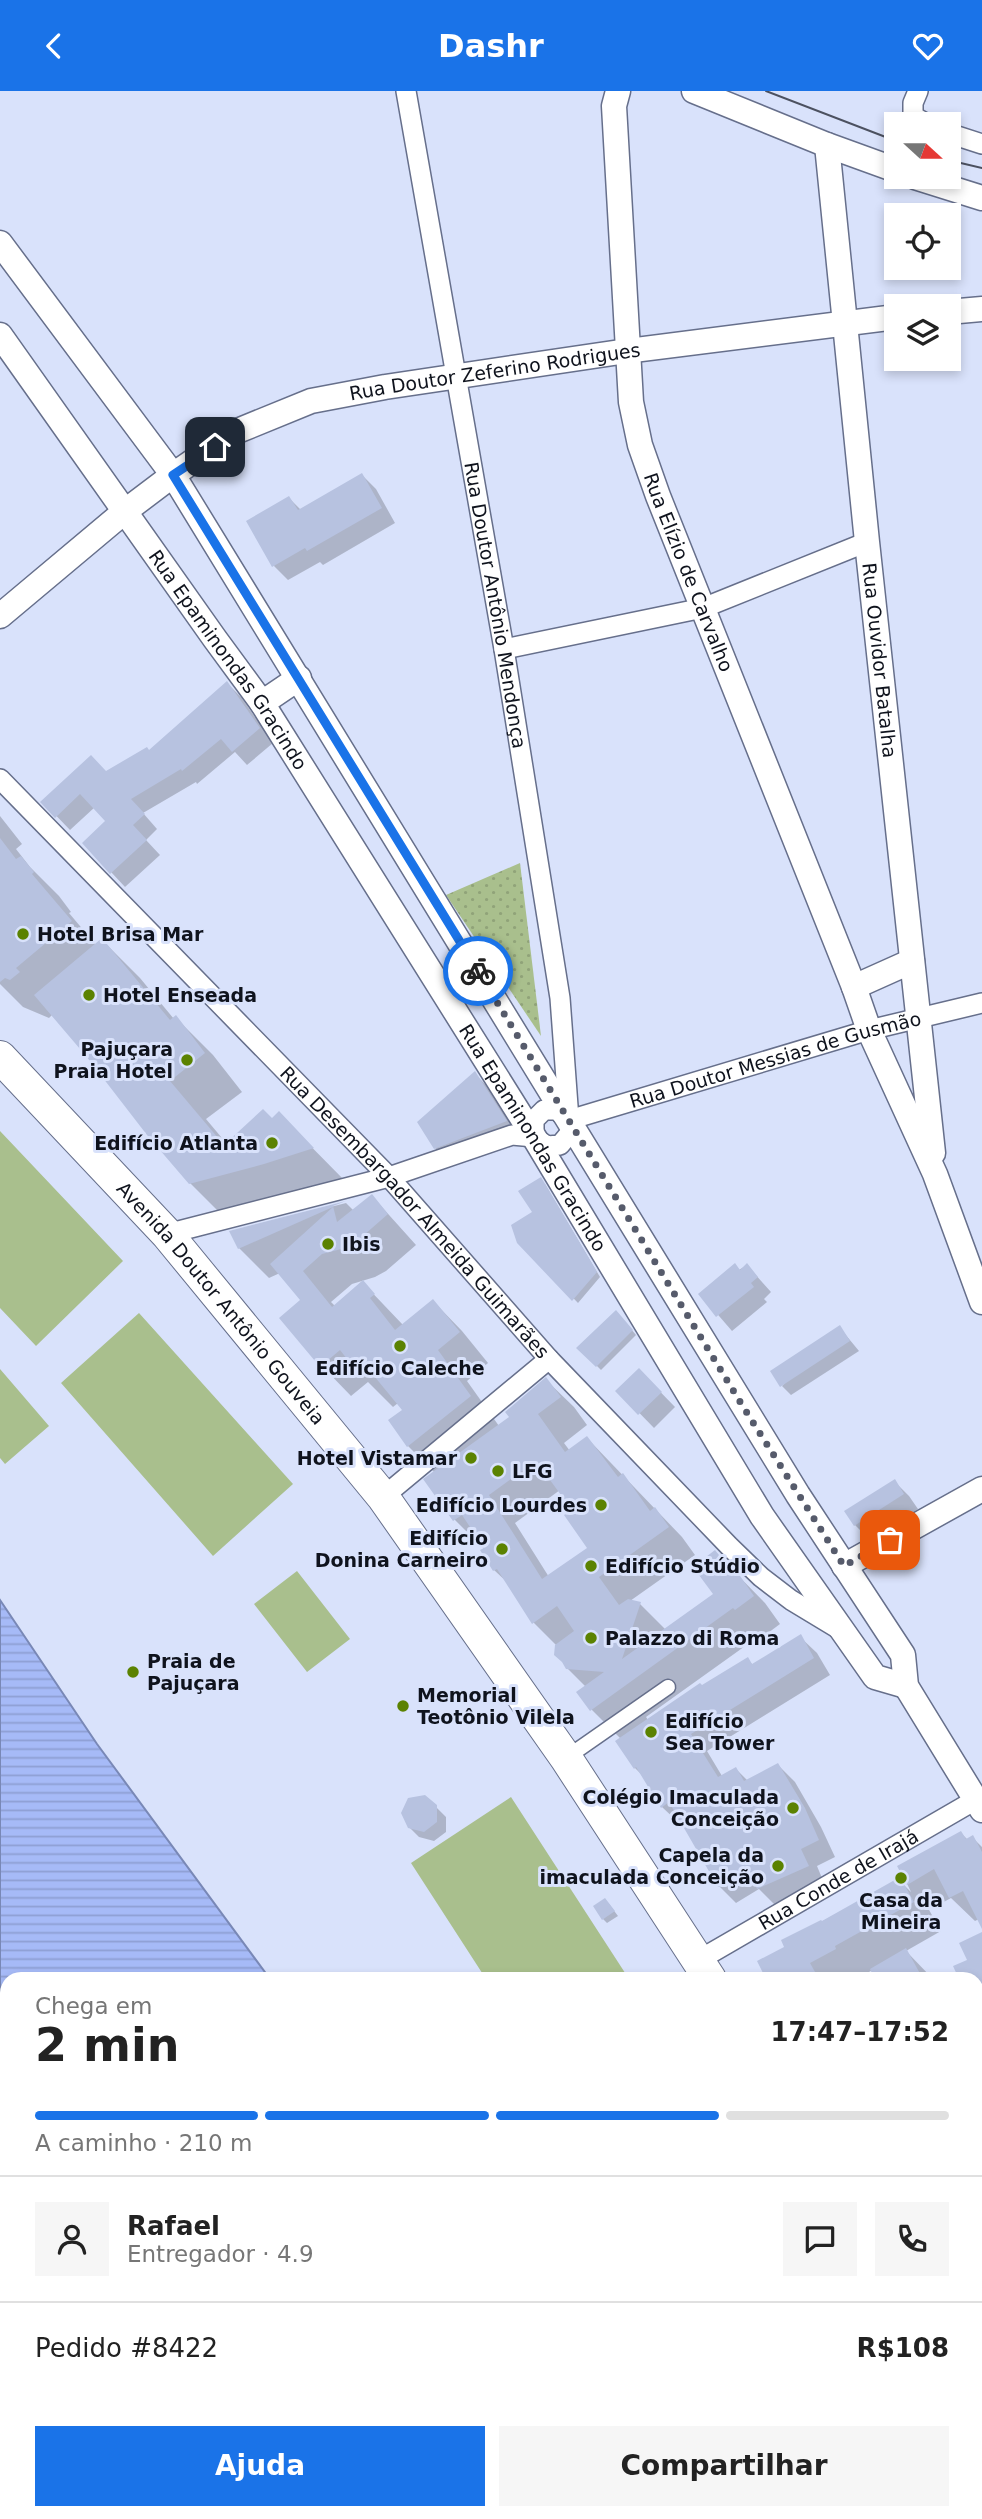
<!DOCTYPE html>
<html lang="pt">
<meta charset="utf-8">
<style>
body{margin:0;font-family:"DejaVu Sans",sans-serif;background:#f6f6f6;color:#222;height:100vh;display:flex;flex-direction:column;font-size:26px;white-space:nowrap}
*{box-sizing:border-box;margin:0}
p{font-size:23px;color:#767676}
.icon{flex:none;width:38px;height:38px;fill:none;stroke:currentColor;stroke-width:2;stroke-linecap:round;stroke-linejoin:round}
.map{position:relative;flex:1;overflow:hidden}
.side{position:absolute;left:0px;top:1881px;width:984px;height:548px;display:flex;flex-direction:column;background:#fff;border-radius:21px 21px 0 0;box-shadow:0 4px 10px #0003}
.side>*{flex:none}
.needle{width:46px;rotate:111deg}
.buttons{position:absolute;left:884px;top:21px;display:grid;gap:14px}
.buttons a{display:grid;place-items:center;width:77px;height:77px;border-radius:0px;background:#fff;box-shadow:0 4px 10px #0003;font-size:35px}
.pin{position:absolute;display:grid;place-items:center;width:60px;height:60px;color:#fff;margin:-30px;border-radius:14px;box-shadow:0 4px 10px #0006}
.courier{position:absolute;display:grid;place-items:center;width:70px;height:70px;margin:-35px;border:5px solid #1a73e8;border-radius:50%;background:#fff;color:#222;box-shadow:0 2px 9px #0007}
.summary em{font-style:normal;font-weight:700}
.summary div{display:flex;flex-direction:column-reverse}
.summary{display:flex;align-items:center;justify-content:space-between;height:119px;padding:0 35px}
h1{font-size:46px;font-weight:700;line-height:52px}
.bar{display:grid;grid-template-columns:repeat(4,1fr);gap:10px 7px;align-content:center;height:84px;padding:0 35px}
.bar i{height:9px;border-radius:5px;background:#e0e0e0}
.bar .current{background:#1a73e8}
.bar p{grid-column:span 4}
.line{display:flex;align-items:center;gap:18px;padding:0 35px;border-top:2px solid #e0e0e0}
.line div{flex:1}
.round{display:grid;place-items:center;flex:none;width:74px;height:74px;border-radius:0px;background:#f6f6f6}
.primary-button{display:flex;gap:14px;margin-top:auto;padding:14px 35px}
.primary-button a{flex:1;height:80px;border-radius:0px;background:#1a73e8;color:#fff;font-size:28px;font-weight:700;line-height:80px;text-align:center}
.primary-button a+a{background:#f6f6f6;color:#222}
header{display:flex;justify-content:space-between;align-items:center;height:91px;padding:0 35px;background:#1a73e8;color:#fff;font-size:32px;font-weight:700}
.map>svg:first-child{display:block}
.green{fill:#a9bf8d}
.park{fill:url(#park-dots)}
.water{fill:url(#water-rules);stroke:#7988b6;stroke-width:2}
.shadow{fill:#0003;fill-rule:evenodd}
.building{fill:#b7c2e0;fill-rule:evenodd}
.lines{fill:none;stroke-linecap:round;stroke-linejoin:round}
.pedestrian-casing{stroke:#666f8b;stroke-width:17}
.minor-casing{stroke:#666f8b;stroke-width:22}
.tertiary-casing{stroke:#666f8b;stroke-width:27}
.primary-casing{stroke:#666f8b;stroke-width:34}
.pedestrian{stroke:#fff;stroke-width:14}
.minor{stroke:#fff;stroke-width:19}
.tertiary{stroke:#fff;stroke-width:24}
.primary{stroke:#fff;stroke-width:32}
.tram{stroke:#4c5160;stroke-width:2}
.done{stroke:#565b6b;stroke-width:7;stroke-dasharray:0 12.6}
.route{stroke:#1a73e8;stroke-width:9}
.poi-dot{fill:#5b8201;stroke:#d9e2fb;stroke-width:2.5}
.labels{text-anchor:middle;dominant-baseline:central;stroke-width:6;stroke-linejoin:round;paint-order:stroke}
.street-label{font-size:19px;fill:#0f131d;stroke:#d9e2fb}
.poi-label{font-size:19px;font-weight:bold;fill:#0f131d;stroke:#d9e2fb;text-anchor:start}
</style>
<header><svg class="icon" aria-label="back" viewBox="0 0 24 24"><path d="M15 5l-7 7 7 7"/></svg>Dashr<svg class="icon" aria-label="heart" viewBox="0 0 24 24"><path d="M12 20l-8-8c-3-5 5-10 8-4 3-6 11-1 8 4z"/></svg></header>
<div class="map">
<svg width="982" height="2428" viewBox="0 0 982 2428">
<defs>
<pattern id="park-dots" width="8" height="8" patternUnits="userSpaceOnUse" patternTransform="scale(1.75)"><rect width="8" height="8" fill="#a9bf8d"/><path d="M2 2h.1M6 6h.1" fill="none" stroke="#90a379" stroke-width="1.8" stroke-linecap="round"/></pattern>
<pattern id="water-rules" width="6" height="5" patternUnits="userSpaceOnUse" patternTransform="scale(1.75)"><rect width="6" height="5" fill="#a6baf7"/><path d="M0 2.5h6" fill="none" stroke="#8e9fd3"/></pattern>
</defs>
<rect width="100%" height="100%" fill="#d9e2fb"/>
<path class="green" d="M0,1040L123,1170L36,1255L0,1217Z
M139,1222L293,1393L213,1465L61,1292Z
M0,1278L49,1335L5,1373L0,1367Z
M297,1480L350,1548L307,1581L254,1513Z
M511,1706L629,1888H486L411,1772Z"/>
<path class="park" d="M520,772L541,945L446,804Z"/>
<path class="water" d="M0,1509L97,1653L270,1888H7V2422H577L580,2428H0Z"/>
<path class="shadow" d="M362,384L376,398L395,432L323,474L320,471L288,489L274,475L289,407L301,419Z
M227,592L241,606L273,652L247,674L235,661L197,693L196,691L143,722L157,738L146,749L160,764L125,796L84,752L108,731L95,716L70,739L43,711L149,661Z
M0,725L22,753L16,758L30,776L59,805L71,821L69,822L96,854L102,849L140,887L174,928L176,927L213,964L242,1001L206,1028L227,1053L272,1029L279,1023L349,1094L228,1130L190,1092L53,923L49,927L23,916L0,893Z
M475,983L489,997L519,1045L450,1071L435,1057Z
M545,1093L600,1186L578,1212L519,1151L534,1122Z
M372,1105L416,1154L386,1180L375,1186L352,1193L331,1211L335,1215L363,1192L403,1234L433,1210L462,1240L488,1272L467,1290L499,1335L511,1326L546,1289L574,1316L587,1334L564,1352L570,1360L587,1347L682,1446L695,1464L630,1510L640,1513L666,1539L715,1503V1461L765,1512L780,1533L764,1545L762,1543L646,1626L648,1629L748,1569L753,1574L800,1546L817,1562L830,1584L707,1660L722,1685L736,1678L748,1690L778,1674L795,1691L821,1736L835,1766L817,1775L824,1792L775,1814L759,1798L736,1812L719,1795L682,1730L679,1732L662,1716L642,1684L635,1677L621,1648L592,1619L586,1596L567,1577L556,1554L531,1529L509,1493L494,1479L484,1458L455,1429L435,1382L408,1355L404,1319L398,1312L393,1316L368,1291L351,1305L322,1275L282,1227L302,1210L280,1182L269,1187L239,1157L232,1141L346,1112L354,1120ZM560,1399L575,1419L589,1457L549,1486L515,1432Z
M747,1174L771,1201L764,1208L767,1211L732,1240L700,1203Z
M620,1225L636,1244L601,1279L579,1257Z
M840,1237L859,1260L791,1304L782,1295Z
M639,1279L675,1316L654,1337L618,1300Z
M894,1390L909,1405L918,1418L870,1449L855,1434Z
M436,1716L446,1726V1741L434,1750L419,1746L409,1736Z
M961,1742L968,1749L973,1747L982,1756V1834L979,1828L975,1830L951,1807L933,1817L924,1810L941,1840L906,1860L933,1888H877L872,1879L863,1885V1888H768L760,1871L787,1857L821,1831L899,1789L911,1801L899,1776Z
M609,1813L618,1825L607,1832L603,1828Z
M982,1843V1980L976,1983V1888H961L956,1876L970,1870Z
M982,1994V2026L976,2016V1997Z
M982,2028V2261L976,2249V2229L981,2227L976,2223V2038L982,2035L979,2030Z"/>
<path class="building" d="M362,382L382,417L307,460L305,457L272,476L246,430L289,405L298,419Z
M227,590L260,637L232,661L221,648L182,680L181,678L131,708L145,723L133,734L147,749L110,783L82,752L105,730L80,703L55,727L40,711L91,664L106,680L147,656L149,659Z
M0,747L16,768L21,765L34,781L32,783L72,830L16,877L20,881L10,889L5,887L0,891Z
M102,847L170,929L176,924L205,962L170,990L224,1054L263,1018L272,1027L279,1020L314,1057L264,1073L189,1093L147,1044L86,965L34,904Z
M475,980L507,1030L434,1058L417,1031Z
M541,1086L597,1181L572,1210L517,1152L511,1134L532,1121L518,1100Z
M372,1103L388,1123L356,1151L345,1157L322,1163L303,1180L332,1216L363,1189L375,1203L370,1207L395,1239L433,1208L460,1241L438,1259L471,1305L407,1356L388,1329L402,1319L370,1280L362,1287L340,1259L320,1276L279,1227L300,1209L270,1173L333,1116L238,1158L229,1140L346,1110L333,1115L337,1131Z
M735,1172L740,1179L747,1172L758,1186L751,1192L754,1196L716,1226L698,1203Z
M616,1219L633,1239L596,1276L576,1257Z
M840,1234L850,1250L780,1296L770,1280Z
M639,1277L662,1301L638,1324L615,1300Z
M546,1286L561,1306L538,1323L565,1361L587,1345L618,1386L623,1382L650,1420L655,1416L669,1436L599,1486L619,1514L628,1508L641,1511L622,1568L713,1503L693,1476L715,1459L735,1484L738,1482L754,1505L735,1519L733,1517L590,1620L576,1601L604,1581L566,1578L562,1571L554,1564L555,1554L574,1540L557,1515L532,1533L497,1478L493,1480L480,1459L484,1457L462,1424L453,1430L423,1388L509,1326L505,1321ZM536,1370L572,1419L564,1424L587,1457L542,1488L489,1404Z
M895,1388L904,1403L854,1435L844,1420Z
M801,1543L814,1567L691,1643L718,1686L736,1676L744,1690L778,1672L805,1717L819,1749L801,1758L809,1775L757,1798L748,1778L718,1796L669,1711L661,1717L636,1676L634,1678L615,1650L700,1592L702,1594L748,1566L752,1573Z
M425,1704L437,1714V1731L424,1741L408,1737L401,1722L408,1707Z
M961,1740L966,1748L973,1744L982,1761V1838L963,1800L949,1807L934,1778L907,1794L897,1775Z
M900,1786L914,1811L835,1855L836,1858L810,1872L819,1888H766L757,1870L784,1856L781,1849L821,1829L822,1830Z
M605,1807L615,1820L602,1829L593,1815Z
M982,1841V1901L976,1888H959L953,1875L967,1869L959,1852Z
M906,1857L923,1888H875L870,1878Z"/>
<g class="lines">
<defs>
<path id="pedestrian" d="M566,1667L668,1596"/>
<g id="minor">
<path id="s1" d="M406,0L504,558L560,907L570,1042L560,1054L547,1055L534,1046"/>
<path d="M918,0L913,12V25L927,33"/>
<path d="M948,42L982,53"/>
<path d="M504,558L703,517L867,451"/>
<path id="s2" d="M0,688L389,1086L549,1268L729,1455L761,1486L791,1509L839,1538"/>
<path id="s3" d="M569,1029L869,939L982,912"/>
<path d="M167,1143L389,1086L512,1044L534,1046V1029L544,1019H557L568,1029"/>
<path d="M383,1406L549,1268"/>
<path id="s4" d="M699,1869L977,1708"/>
<path d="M976,2305L982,2302"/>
</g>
<g id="tertiary">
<path id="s5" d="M618,0L614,15L631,311L640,354L658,405L854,896L869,939L935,1083L982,1211"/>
<path d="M694,0L827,54L896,79"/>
<path id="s6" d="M827,54L867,451L933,1062"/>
<path d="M915,86L982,107"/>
<path d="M0,152L173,384L798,1404L903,1564L906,1595L982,1719"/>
<path d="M948,221L982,218"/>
<path id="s7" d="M0,244L215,548L262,612L534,1046L762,1425L875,1586L906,1595"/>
<path id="s8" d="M0,525L124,421L173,384L235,341L311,310L385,296L627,260L896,226"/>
<path d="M262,612L299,587"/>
<path d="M854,896L912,870"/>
<path d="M844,1475L982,1398"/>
</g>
<g id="primary">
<path id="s9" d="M0,966L167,1143L383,1406L566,1667L710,1888"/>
<path d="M976,2362L982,2376"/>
</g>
</defs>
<use href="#pedestrian" class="pedestrian-casing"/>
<use href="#minor" class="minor-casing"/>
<use href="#tertiary" class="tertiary-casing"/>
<use href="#primary" class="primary-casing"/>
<use href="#pedestrian" class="pedestrian"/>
<use href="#minor" class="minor"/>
<use href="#tertiary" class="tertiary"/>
<use href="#primary" class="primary"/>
<path class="tram" d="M766,0L896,50
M948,69L982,77"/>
</g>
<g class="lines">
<path class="done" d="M478,880L742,1314L844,1475L890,1449"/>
<path class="route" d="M215,356L173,384L478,880"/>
</g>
<g class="poi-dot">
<circle cx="23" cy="843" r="7"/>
<circle cx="89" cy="904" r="7"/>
<circle cx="187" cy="969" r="7"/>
<circle cx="272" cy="1052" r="7"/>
<circle cx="328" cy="1153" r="7"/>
<circle cx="400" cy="1255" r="7"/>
<circle cx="471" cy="1367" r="7"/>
<circle cx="498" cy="1380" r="7"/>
<circle cx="601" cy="1414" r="7"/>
<circle cx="502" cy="1458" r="7"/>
<circle cx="591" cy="1475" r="7"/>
<circle cx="591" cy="1547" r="7"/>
<circle cx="133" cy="1581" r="7"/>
<circle cx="403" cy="1615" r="7"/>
<circle cx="651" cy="1641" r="7"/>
<circle cx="793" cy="1717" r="7"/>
<circle cx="778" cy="1775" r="7"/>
<circle cx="901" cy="1787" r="7"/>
</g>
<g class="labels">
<g class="street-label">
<text stroke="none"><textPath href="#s8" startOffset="567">Rua Doutor Zeferino Rodrigues</textPath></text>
<text stroke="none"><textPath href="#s5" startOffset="492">Rua Elízio de Carvalho</textPath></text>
<text stroke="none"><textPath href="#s1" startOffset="522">Rua Doutor Antônio Mendonça</textPath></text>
<text stroke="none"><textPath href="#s6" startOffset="518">Rua Ouvidor Batalha</textPath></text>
<text stroke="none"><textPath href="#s7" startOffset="397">Rua Epaminondas Gracindo</textPath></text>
<text stroke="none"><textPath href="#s3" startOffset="215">Rua Doutor Messias de Gusmão</textPath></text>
<text stroke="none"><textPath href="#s7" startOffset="964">Rua Epaminondas Gracindo</textPath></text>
<text stroke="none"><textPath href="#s2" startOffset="600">Rua Desembargador Almeida Guimarães</textPath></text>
<text stroke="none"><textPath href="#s9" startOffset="331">Avenida Doutor Antônio Gouveia</textPath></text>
<text stroke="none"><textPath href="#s4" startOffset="161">Rua Conde de Irajá</textPath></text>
</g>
<g class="poi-label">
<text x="37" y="843">Hotel Brisa Mar</text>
<text x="103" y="904">Hotel Enseada</text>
<text x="173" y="958" text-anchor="end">Pajuçara<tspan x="173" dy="22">Praia Hotel</tspan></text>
<text x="258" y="1052" text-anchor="end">Edifício Atlanta</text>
<text x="342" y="1153">Ibis</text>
<text x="400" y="1277" text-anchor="middle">Edifício Caleche</text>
<text x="457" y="1367" text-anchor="end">Hotel Vistamar</text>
<text x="512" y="1380">LFG</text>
<text x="587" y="1414" text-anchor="end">Edifício Lourdes</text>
<text x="488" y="1447" text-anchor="end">Edifício<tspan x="488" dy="22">Donina Carneiro</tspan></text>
<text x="605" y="1475">Edifício Stúdio</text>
<text x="605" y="1547">Palazzo di Roma</text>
<text x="147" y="1570">Praia de<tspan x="147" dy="22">Pajuçara</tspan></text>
<text x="417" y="1604">Memorial<tspan x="417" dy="22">Teotônio Vilela</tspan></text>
<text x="665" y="1630">Edifício<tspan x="665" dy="22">Sea Tower</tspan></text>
<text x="779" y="1706" text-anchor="end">Colégio Imaculada<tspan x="779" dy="22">Conceição</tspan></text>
<text x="764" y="1764" text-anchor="end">Capela da<tspan x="764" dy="22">imaculada Conceição</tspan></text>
<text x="901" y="1809" text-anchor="middle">Casa da<tspan x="901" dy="22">Mineira</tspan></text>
</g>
</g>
</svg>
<div class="buttons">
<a><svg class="needle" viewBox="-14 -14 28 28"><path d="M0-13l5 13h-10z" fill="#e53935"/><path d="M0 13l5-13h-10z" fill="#767676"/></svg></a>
<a><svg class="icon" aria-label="locate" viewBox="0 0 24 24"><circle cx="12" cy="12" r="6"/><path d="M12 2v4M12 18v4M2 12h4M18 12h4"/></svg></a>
<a><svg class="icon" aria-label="layers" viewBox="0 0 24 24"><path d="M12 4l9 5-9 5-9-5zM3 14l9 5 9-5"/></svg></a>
</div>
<div class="pin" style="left:890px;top:1449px;background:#ea580c"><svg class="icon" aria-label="bag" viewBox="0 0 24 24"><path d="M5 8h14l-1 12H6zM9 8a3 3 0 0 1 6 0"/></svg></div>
<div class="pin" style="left:215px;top:356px;background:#1f2937"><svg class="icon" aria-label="home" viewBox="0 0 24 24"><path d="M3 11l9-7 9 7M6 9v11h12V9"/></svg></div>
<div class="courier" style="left:478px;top:880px"><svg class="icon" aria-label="bike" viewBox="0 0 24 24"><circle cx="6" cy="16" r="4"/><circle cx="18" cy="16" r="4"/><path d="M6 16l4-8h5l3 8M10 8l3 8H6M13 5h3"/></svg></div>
<section class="side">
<div class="summary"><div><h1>2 min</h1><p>Chega em</p></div><em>17:47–17:52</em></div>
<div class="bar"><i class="current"></i><i class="current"></i><i class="current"></i><i></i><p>A caminho · 210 m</p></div>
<div class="line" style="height:126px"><a class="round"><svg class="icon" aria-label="person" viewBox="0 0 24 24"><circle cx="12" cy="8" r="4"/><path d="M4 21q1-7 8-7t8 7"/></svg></a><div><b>Rafael</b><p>Entregador · 4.9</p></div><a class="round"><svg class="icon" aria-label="chat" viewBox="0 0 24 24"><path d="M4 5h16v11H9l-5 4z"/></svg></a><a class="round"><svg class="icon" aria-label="phone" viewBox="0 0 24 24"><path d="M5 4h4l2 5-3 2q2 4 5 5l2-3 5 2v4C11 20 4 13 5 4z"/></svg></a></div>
<div class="line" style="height:91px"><div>Pedido #8422</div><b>R$108</b></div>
<div class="primary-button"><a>Ajuda</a><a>Compartilhar</a></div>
</section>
</div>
